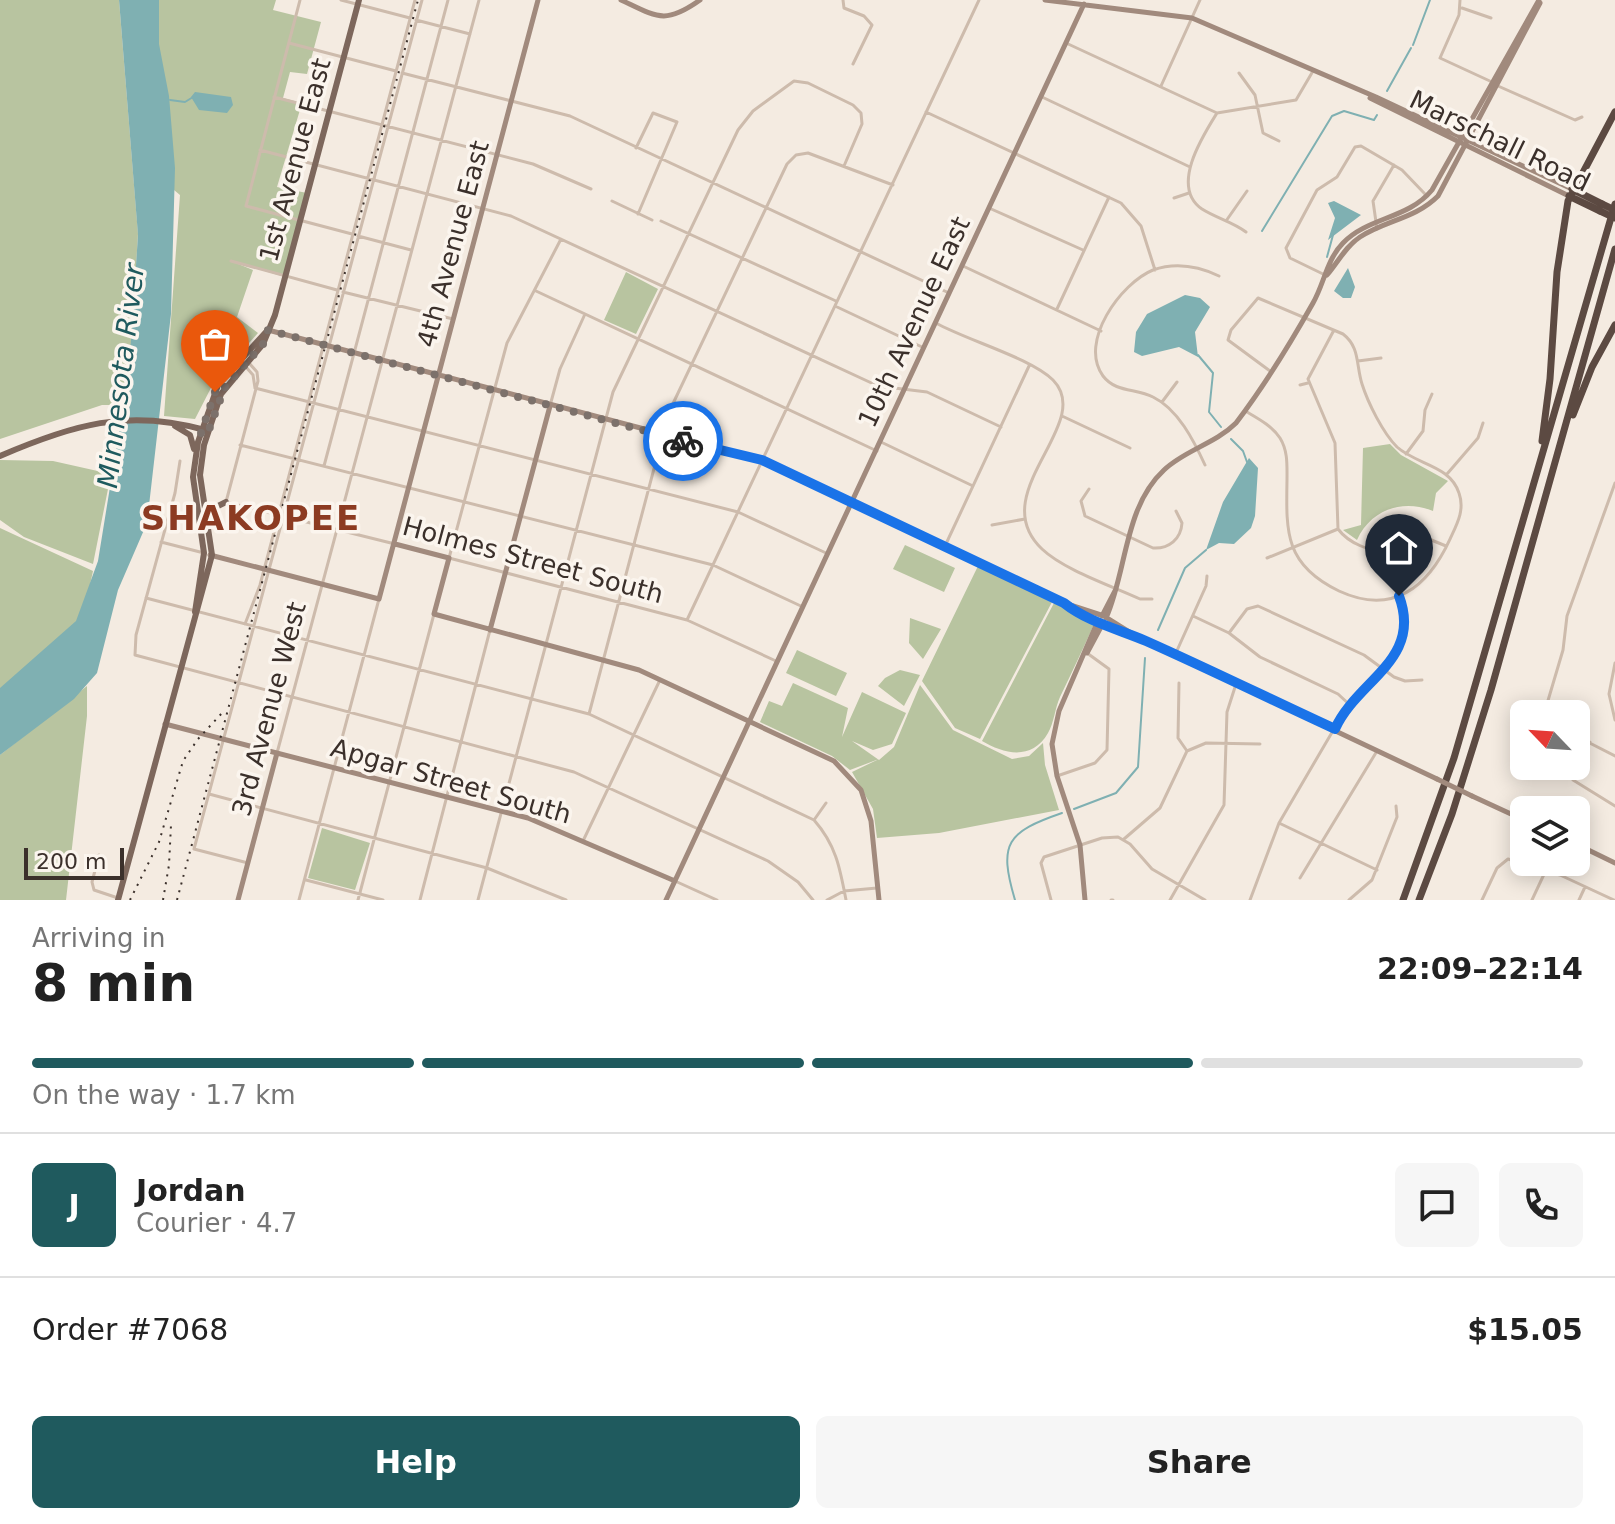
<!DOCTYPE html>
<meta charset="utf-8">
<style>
body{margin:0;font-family:"DejaVu Sans",sans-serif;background:#f6f6f6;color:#222;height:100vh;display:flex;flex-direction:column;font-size:30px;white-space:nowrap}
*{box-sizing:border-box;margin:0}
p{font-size:26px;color:#767676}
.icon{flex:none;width:44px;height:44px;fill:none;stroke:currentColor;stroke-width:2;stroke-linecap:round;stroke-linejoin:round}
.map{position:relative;height:900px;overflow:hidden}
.details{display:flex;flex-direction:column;background:#fff;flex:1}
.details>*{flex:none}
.needle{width:52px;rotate:295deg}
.fabs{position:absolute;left:1510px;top:700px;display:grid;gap:16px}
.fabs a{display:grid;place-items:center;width:80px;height:80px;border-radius:12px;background:#fff;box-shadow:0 4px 20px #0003;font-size:40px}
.scale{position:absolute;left:24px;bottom:20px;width:100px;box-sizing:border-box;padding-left:8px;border:4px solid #3b302b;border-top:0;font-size:22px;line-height:28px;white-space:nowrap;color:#3b302b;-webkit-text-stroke:6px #fbf5ee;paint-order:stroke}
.pin{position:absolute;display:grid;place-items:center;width:68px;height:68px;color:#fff;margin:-82px -34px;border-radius:50% 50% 50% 0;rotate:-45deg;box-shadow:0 0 8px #0007}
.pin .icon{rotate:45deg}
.courier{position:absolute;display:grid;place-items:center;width:80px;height:80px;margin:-40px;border:6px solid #1a73e8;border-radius:50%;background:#fff;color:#222;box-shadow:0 2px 10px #0007}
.headline em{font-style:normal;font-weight:600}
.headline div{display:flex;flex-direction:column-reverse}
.headline{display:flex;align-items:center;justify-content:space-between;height:136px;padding:0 32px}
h1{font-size:52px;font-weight:600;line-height:60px}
.bar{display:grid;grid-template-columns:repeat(4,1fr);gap:12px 8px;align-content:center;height:96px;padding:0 32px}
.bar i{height:10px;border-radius:6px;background:#e0e0e0}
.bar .current{background:#1f5a5e}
.bar p{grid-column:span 4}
.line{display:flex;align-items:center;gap:20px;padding:0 32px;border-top:2px solid #e0e0e0}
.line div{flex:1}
.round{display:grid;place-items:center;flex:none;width:84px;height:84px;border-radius:12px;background:#f6f6f6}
.primary-button{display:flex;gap:16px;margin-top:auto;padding:16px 32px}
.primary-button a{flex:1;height:92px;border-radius:12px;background:#1f5a5e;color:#fff;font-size:32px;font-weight:600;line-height:92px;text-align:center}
.primary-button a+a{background:#f6f6f6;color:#222}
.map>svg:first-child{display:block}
.green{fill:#b8c4a0}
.water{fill:#7fb0b2}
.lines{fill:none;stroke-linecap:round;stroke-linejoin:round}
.stream{stroke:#7fb0b2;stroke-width:2}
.street{stroke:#cdbbac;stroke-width:3}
.secondary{stroke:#a18a7d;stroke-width:5}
.primary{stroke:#7d675c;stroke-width:6}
.highway{stroke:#5c4a42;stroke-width:7}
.rail{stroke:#3b302b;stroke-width:2;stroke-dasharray:2 6;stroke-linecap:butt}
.secondary-bridge{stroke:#a18a7d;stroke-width:5}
.highway-bridge{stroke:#5c4a42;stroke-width:7}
.done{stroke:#7c716b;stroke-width:8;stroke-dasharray:0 14.4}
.route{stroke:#1a73e8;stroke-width:10}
.labels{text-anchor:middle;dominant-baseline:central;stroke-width:7;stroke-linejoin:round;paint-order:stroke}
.street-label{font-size:26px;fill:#3b302b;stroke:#fbf5ee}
.water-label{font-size:28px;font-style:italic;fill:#1f5a5e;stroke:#fbf5ee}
.district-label{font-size:34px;font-weight:bold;letter-spacing:2px;fill:#8c3b22;stroke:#fbf5ee}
</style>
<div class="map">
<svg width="1615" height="900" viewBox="0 0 1615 900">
<rect width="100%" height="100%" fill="#f4ebe1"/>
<path class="green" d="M0,0H119L138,234L129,383L123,405H102L0,439Z
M149,0H276L273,10L321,22L307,74L290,72L283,98L302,103L277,187L307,193L285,277L231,261L253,270L237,317L258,333L214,382L195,419L164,416L180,195L174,190Z
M626,272L658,289L636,334L604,320Z
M1390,444L1401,455L1448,481L1436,493L1433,511C1403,499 1371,509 1357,540L1343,530L1361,525L1363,448Z
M0,460L53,461L111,474L93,564L24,537L0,520Z
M0,528L93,571L81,626L0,702Z
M905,545L955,568L944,592L893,569Z
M978,566L1052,602L980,739L955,728L922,681Z
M1054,603L1095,622C1084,647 1072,672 1060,697C1055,708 1054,723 1048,733C1032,761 1004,754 982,741Z
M910,618L941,629L923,659L909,643Z
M797,650L847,673L836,696L786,673Z
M900,670L920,675L904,706L878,686L885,678Z
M793,683L848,708L842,737L862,692L906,713L892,744L873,750L852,741L879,760L894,747L920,685L953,730L1012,759L1029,756L1043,743L1045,765L1059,810L939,833L877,838L873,809L852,772L879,759L850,770L832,756L760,722L769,701L782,706Z
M87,686V716L66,900H0V755Z
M322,828L370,843L355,890L308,878Z"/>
<path class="water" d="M119,0H159V44L169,96L175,168L171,314L147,523L118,590L97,673L74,699L0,755V688L76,621L98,561L129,370L138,235Z
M195,92L231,97L233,105L227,113L199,110L191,97Z
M1334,201L1361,215L1328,240L1335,218L1328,203Z
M1348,268L1355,287L1351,298H1343L1334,291Z
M1185,295L1200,298L1210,307L1195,332L1198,357L1179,347L1142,356L1134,352L1136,332L1147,314Z
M1249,458L1258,468L1255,516L1251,528L1234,544L1219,543L1206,550L1223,502Z"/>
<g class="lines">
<path class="stream" d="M1413,45L1430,0
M1387,91L1411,48
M170,100L185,102L193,97
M1262,231L1332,116L1344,111L1374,120L1377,115
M1327,257L1333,235
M1198,355L1213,373L1209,412L1221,427
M1231,439L1243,451L1247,462
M1158,630L1185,568L1206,550
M1074,809L1116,793L1138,767L1145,658
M1015,900C998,843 1007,832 1062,813"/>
<path class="street" d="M300,0L246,206L352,234
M341,0L410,18
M843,0L844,8L864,16L872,25L853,64
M1460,0L1459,15L1440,58L1492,82
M1462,8L1491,18
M416,20L470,34
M289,43L396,71
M1066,43L1217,113
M402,73L570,116L949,293
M1239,73L1255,95L1263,133L1279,141
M1161,86L1200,0
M1498,86L1575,120L1582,117
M274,97L533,164L591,189
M1042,97L1190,167
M926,112L1121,203L1141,226L1155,270
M636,148L653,113L677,122L638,214
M260,150L511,216L878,386L927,392L1001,427
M1174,198L1189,193
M612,201L652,220
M989,208L1083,250
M661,221L836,301
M1226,221L1247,191
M1377,229L1373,201L1394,165
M1246,232C1233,222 1216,218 1202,209C1170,187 1202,137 1217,113L1296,100L1313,71
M358,236L411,250
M561,239L507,343L449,558L687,620L776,661
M231,261L337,290
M963,266L1101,331
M1323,274L1290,258L1286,248L1317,190L1337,177L1355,147L1361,146L1402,170L1425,194
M536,291L877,451
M343,292L453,319
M835,306L922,347
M1057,309L1109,197
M936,323C966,340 1031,358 1053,380C1096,424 983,493 1042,549C1064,570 1112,586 1140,599H1152
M1334,330L1308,379L1335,443L1338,529C1347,541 1371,555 1386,547C1394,542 1398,534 1407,530L1446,546
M1358,361L1381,358
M249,363L257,372L258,381L226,502L395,544
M246,367L253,375L255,388
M1300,385L1308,383
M255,388L738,512L826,553
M551,402L560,369L585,314
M1162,402L1177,382
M1247,412C1259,419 1272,426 1280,438C1288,451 1287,465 1287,480C1286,533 1285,565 1339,591C1393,616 1428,587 1450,539C1457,524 1465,510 1459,493C1450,465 1417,465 1397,447C1383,433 1368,403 1362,384C1356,365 1360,347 1343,334L1258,298L1231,330L1228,340L1270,371
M1062,416L1130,448
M881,442L973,486
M240,445L713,565L803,607
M1406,454L1423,431L1425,410L1432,394
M180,461L175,493L136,635L135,655L574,772L768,861L798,882L813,900
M1205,465C1194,441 1178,409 1153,397C1136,388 1116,393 1103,376C1078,342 1121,283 1153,270C1176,262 1198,266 1219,276
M324,466L448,0
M1447,474L1478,438L1483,423
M1089,489L1081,501L1085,516L1153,548C1169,549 1181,539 1182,523L1176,511
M992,525L1025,519
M161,542L204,553
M945,546L1029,366
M1267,558L1338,529
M146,598L589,714L814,820C836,845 840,868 846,900
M1193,616L1229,633L1260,657L1338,694L1351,706
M687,620L979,0
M245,624L260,585L415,0
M1229,633L1247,609L1258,606L1364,655L1394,677L1405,681L1422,680
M1175,655L1206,586L1207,576
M1615,663L1609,694L1615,720
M1179,683L1178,738L1187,751
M589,714L669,412L787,164L796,155L808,153L893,185
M1544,714L1563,650L1567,616L1615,483
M1576,736L1615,756
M1590,742L1573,780L1615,806
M277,753L479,0
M1057,776L1095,763L1107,750L1109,669L1087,653
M209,794L487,868L566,900
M814,820L826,803
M1279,823L1377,870
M1124,839L1160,808L1187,751L1206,743L1260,744
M583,841L659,682
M99,855L92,882L94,890L118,898
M248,863L194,849L422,0
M1300,878L1377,751
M306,880L383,900
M675,881L717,900
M299,900L379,599
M358,900L434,614
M420,900L490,630
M478,900L613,392L738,130L753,111L794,81L808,83L853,105L861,113L862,124L844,166
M827,900L844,891L877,888
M1051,900L1041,863L1044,857L1102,838L1118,837L1130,844L1152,869L1205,900
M1111,900H1113
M1170,900L1224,805L1227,712L1236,684
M1250,900L1279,823L1341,717L1392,659L1406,628L1399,596
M1349,900L1372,880L1397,817L1396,806
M1482,900L1497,868L1508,859L1560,875L1614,900
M1532,900L1546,870
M1579,900L1585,887"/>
<path class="secondary" d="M621,0C657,17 665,25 700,0
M1045,0L1192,18L1376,97L1572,189
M1370,98L1569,196
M1327,275C1338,262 1346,246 1360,237C1386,220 1415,219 1438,196L1540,3
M268,330L762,460L1064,603L1104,616L1144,641
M395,544L449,558L434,614L639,670L834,761L861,790L871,821L879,900
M210,555L379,599L538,0
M1086,614L1099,625L1115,629
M1102,616L1116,589
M1106,618C1127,571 1124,507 1164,470C1185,450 1215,444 1236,423C1264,386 1290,344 1313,303C1324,284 1327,259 1343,243C1368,217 1408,219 1432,190L1539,0
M490,630L550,406
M1143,640L1437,779
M1087,653L1102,625
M165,724L528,818L675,881
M1472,796L1524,820
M1576,844L1615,863
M238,900L277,753
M666,900L1084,4
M1085,900L1080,845L1057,776L1052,744L1059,711L1097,623"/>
<path class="primary" d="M175,426L190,435L194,449
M0,456C72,425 127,408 205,430
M208,519L214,508L226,502
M195,612L204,553L193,477L198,442L218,385L266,332
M118,900L212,555L200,475L204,445L221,394L263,344L275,315L359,0"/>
<path class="highway" d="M1572,189L1602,204
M1569,196L1600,211
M1573,415L1592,367L1615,325
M1542,441L1550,379L1557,272L1568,201L1615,112
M1403,900L1454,758L1615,204
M1419,900L1452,814L1491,690L1615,249"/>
<path class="rail" d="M130,900L159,842L183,761L198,739L222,713
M163,900L169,865L171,825
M177,900L418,0"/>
<path class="secondary-bridge" d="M1437,779L1472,796"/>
<path class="highway-bridge" d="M1602,204L1615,210
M1600,211L1615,218"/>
</g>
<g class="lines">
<path class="done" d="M215,392L201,433L207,435L225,387L263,344L268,330L683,441"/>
<path class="route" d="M683,441L762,460L1064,603C1088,622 1118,629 1146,641C1209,669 1272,700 1335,729C1357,680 1423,660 1399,596"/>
</g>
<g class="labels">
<g class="street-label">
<text transform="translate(1500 141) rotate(26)">Marschall Road</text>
<text transform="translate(295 160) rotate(-75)">1st Avenue East</text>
<text transform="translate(453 244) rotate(-75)">4th Avenue East</text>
<text transform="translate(914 322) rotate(-65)">10th Avenue East</text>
<text transform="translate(533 560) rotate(15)">Holmes Street South</text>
<text transform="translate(269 709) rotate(-75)">3rd Avenue West</text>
<text transform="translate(451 781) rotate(16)">Apgar Street South</text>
</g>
<g class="water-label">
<text transform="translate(121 376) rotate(-83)">Minnesota River</text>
</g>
<g class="district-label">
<text x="251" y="518">SHAKOPEE</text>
</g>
</g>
</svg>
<div class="fabs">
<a><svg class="needle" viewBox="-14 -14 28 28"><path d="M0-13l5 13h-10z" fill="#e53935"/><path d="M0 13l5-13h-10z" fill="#767676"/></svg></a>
<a><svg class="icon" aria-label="layers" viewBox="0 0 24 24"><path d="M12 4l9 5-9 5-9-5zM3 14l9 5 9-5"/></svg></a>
</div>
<div class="scale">200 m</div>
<div class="pin" style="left:215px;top:392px;background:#ea580c"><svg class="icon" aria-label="bag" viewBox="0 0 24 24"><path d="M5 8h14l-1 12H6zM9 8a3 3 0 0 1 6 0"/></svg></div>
<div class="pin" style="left:1399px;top:596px;background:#1f2937"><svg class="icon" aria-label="home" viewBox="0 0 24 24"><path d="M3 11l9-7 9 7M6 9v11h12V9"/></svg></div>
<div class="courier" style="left:683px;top:441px"><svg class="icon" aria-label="bike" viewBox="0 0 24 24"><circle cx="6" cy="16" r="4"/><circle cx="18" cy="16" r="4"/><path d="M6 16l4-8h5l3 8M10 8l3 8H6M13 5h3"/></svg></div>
</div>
<section class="details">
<div class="headline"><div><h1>8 min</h1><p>Arriving in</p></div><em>22:09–22:14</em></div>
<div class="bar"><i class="current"></i><i class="current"></i><i class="current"></i><i></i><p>On the way · 1.7 km</p></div>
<div class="line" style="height:144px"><b class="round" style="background:#1f5a5e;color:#fff">J</b><div><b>Jordan</b><p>Courier · 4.7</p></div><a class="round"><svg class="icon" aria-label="chat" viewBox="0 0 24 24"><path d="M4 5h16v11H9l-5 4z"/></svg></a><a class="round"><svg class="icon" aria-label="phone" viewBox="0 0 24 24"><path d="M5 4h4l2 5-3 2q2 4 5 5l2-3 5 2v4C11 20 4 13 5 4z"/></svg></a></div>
<div class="line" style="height:104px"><div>Order #7068</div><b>$15.05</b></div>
<div class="primary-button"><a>Help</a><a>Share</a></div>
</section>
